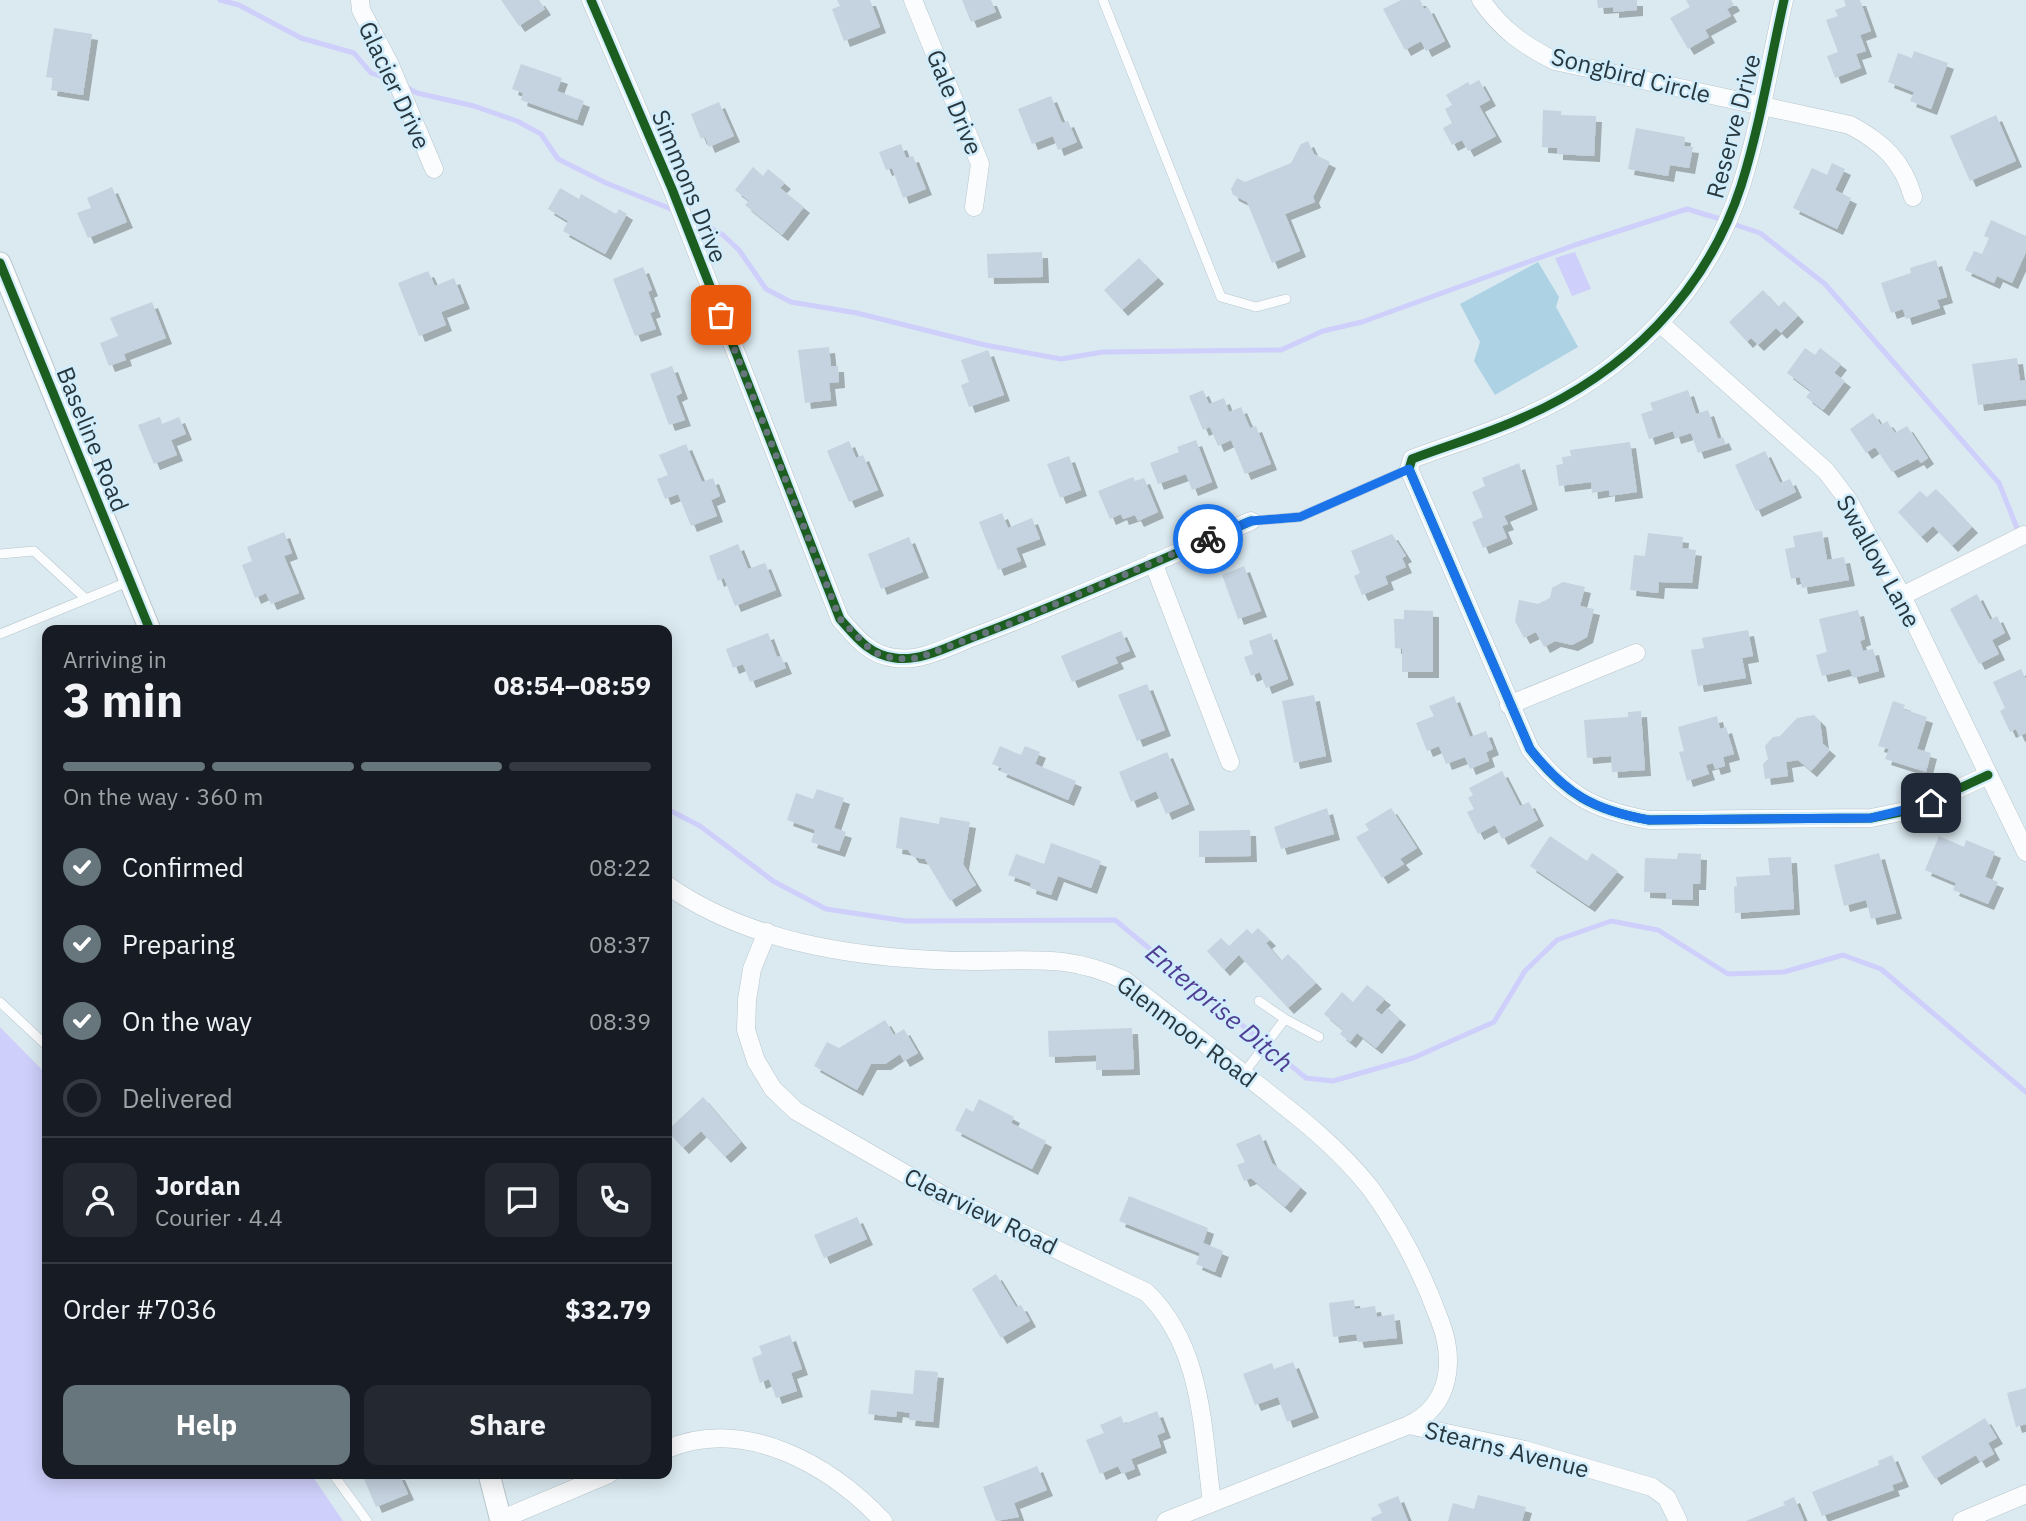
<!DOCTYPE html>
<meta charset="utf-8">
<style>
body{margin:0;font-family:"IBM Plex Sans",sans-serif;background:#242831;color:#f1f3f6;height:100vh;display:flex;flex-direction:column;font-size:26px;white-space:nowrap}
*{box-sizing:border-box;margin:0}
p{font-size:23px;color:#9ea1a6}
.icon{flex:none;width:38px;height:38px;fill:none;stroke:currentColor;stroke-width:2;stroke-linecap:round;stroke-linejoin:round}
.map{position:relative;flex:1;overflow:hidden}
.drawer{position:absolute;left:42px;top:625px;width:630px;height:854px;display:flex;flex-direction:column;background:#171b24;border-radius:14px;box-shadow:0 4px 18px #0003}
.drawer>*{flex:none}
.pin{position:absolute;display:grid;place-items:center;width:60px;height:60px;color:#fff;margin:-30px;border-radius:14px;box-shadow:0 4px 10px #0006}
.courier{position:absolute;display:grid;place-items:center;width:70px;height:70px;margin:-35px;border:5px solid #1a73e8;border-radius:50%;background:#fff;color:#222;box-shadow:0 2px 9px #0007}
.head em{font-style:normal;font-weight:800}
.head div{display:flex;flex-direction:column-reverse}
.head{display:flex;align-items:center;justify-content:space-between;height:119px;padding:0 21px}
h1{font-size:46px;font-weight:800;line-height:52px}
.bar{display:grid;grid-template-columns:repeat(4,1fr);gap:10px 7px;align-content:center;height:84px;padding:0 21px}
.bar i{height:9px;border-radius:5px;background:#363941}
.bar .active{background:#67767c}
.bar p{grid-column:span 4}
.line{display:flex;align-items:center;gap:18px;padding:0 21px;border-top:2px solid #363941}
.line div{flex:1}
.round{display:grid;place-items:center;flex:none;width:74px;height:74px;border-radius:14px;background:#242831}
ol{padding:0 21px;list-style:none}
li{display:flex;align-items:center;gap:21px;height:77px}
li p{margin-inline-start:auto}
li .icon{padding:7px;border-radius:50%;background:#67767c;color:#fff;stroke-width:4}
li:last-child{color:#9ea1a6}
li i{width:38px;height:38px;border:4px solid #363941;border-radius:50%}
.primary-button{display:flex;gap:14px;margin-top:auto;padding:14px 21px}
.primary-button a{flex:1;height:80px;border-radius:14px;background:#67767c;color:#fff;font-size:28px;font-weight:800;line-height:80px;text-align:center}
.primary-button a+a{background:#242831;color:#f1f3f6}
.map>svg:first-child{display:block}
.green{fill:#acd2e4}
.water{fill:#cecffa}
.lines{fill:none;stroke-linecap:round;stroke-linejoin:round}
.stream{stroke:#cecffa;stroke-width:5}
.building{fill:#c5d2df;filter:url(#shadow)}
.service-casing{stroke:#b8c5cc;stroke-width:10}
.minor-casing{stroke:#b8c5cc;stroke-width:19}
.tertiary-casing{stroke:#b8c5cc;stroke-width:23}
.service{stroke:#fafcfd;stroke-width:9}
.minor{stroke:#fafcfd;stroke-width:18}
.tertiary{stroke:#fafcfd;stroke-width:21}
.cycleway-casing{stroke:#d1edfb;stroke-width:13}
.cycleway{stroke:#1b5e20;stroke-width:9}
.done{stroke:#67767c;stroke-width:7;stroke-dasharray:0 12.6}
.route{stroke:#1a73e8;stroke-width:9}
.labels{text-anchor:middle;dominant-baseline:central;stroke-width:5;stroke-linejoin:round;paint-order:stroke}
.street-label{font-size:24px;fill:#28373d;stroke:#d1edfb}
.water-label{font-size:26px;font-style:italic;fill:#503e93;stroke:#d1edfb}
</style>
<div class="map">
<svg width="2026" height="1521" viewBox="0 0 2026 1521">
<defs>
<filter id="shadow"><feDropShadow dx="6" dy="6" stdDeviation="0" flood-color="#0004"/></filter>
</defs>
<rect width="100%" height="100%" fill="#dbeaf1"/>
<path class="green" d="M1538,262L1559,297L1556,307L1578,347L1495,395L1474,361L1480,342L1460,304Z"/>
<path class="water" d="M1575,252L1591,289L1572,296L1555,258Z
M0,1027L47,1075V1474H311L343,1521H0Z"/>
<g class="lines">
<path class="stream" d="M220,0L239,5L301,38L354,53L371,73L392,80
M404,86L417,93L474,106L517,121L541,134L558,159L606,183L676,211
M688,216L723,235L739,250L766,289L791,302L857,313L985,345L1061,359L1103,352L1281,350L1323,331L1362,322L1575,245L1687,209L1717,218
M1736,225L1760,233L1825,284L1999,483L2019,533
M667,809L700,826L773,881L826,909L906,921L1115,920L1306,1078L1333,1081L1413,1058L1494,1022L1525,971L1557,940L1611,921L1658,930L1728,974L1784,972L1843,955L1881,969L2026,1092"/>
</g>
<path class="building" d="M501,0H539L545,9L519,26Z
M837,0H870L880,27L844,41L832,9L840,6Z
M962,0H991L996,12L971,22Z
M1401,0H1420L1424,9L1428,7L1445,41L1426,51L1421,41L1405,50L1383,9Z
M1597,0H1637V10L1613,12V7L1598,8Z
M1686,0H1731L1734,5L1727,9L1731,16L1705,30L1709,37L1688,49L1670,18L1690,7Z
M1844,0H1860L1871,31L1860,35L1866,51L1856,54L1861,68L1835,78L1827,56L1838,52L1826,20L1838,16L1835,10L1846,6Z
M54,28L92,34L83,95L51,90L53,78L46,77Z
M1914,51L1948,63L1931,109L1910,101L1914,92L1888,82L1898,53L1912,58Z
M521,64L562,78L557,91L584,101L577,120L521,100L523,93L512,89Z
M1479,80L1490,100L1479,106L1496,136L1468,151L1462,140L1452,145L1443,128L1452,123L1445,109L1452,105L1446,95L1468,82L1470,85Z
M1051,96L1062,123L1068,121L1077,142L1058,150L1053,136L1032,144L1018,109Z
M719,102L734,136L709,147L705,137L701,139L691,114Z
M1543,110L1561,111V115L1596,116L1594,156L1557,154V148L1542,147Z
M1996,115L2016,161L1970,181L1950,136Z
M1636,128L1685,137L1684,146L1693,147L1689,168L1670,165L1668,176L1628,169Z
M1308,141L1314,154L1330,162L1313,197L1315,202L1285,214L1300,251L1272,263L1247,202L1233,195L1231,189L1237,178L1245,182L1291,163L1301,144Z
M901,144L906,158L913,156L926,189L903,198L892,168L886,170L879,152Z
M1832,163L1845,169L1835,190L1851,198L1837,229L1793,208L1812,168L1827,175Z
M753,167L763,176L768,169L785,183L780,188L804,207L782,235L745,205L749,201L735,190Z
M112,187L127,222L88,238L77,213L91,208L87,198Z
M560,188L579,199L581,194L616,214L619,209L627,214L605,254L563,231L568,221L548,209Z
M1991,220L2026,236V252L2012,283L1997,276L1994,283L1965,270L1974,251L1982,254L1989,238L1984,236Z
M1042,252L1043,277L988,278L987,254Z
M1139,258L1158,278L1122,310L1104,290Z
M1936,260L1947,297L1937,300L1940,308L1906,319L1903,309L1891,313L1881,283L1911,273L1910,268Z
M643,267L652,290L648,292L655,311L650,313L656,329L635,336L613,279Z
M428,271L435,286L454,278L464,303L441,312L446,325L419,336L398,283Z
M1763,290L1778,307L1784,301L1798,316L1781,333L1776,328L1758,345L1751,338L1747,342L1729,322Z
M152,302L166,338L124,354L126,360L109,366L100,343L118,336L110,318Z
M829,347L831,366H838L839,382L829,383L831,400L805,403L798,350Z
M1805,348L1815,355L1820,348L1841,364L1834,373L1845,381L1823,410L1806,397L1811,391L1787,373Z
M988,350L1004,395L969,407L961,385L969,382L961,360Z
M2017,358L2020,381L2026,380V399L1978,405L1972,364Z
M672,366L682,393L676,396L685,420L669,425L650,374Z
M1203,390L1209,404L1224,398L1229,412L1241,407L1250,428L1256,426L1271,464L1245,474L1231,440L1218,446L1210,427L1203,430L1189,396Z
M1688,390L1696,414L1708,410L1718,439L1723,437L1726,444L1698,453L1691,433L1675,438L1673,431L1649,439L1641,414L1653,410L1650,403Z
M1873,413L1881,425L1887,421L1895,433L1907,426L1928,458L1921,463L1918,459L1892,472L1875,447L1866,453L1850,429Z
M160,417L162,424L179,417L186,434L171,440L177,455L154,464L138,425Z
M1196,440L1212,482L1192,490L1186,474L1158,484L1150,463L1179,452L1177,447Z
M849,441L856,458L863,455L878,490L849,502L827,451Z
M1630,442L1637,492L1609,496V490L1592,493L1591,482L1559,486L1556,465L1563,464L1562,457L1571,456L1570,450Z
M686,444L702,482L713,478L720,496L711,500L717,516L691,526L678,494L665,499L657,479L668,475L659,455Z
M1765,451L1780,483L1790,479L1796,492L1756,511L1735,465Z
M1069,456L1081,490L1060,498L1047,464Z
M1519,463L1532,504L1504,516L1508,524L1502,526L1507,538L1483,548L1472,522L1483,517L1472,492L1485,486L1482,478Z
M1133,477L1135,481L1144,478L1158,512L1138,521L1135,515L1123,519L1121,514L1110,519L1098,491Z
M1936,489L1972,527L1952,546L1933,526L1921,537L1898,512L1920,491L1927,497Z
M1002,513L1008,528L1032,518L1040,539L1016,548L1021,561L998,570L979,522Z
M1822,531L1827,560L1844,557L1849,580L1802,588L1800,577L1791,579L1785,549L1795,547L1793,536Z
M284,532L292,553L284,556L299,593L271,604L266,593L255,598L242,565L252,561L247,547Z
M1648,533L1683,537L1682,548L1696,550L1692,583L1659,582L1658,593L1630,590L1634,555L1645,556Z
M1392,534L1406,556L1402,558L1406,567L1385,576L1388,584L1362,595L1354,576L1360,573L1351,551Z
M909,537L923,572L881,589L868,554Z
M738,544L748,569L765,563L776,590L735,606L724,578L718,581L709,556Z
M1244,566L1261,611L1238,619L1222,575Z
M1563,582L1585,587L1580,606L1594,609L1587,637L1572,645L1555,641L1544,647L1536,632L1524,638L1515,621L1519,600L1538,604L1550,598L1552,588Z
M1977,594L1990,620L1997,616L2005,633L1992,640L1999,654L1979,664L1950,609Z
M1404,610L1433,611V672H1402V649L1395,648L1394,619H1404Z
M1858,610L1865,639L1860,641L1863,651L1873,649L1879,671L1853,678L1850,669L1822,676L1816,655L1827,652L1819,619Z
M1748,630L1753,656L1742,658L1746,678L1698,686L1691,650L1704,648L1702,638Z
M1121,631L1130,651L1115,657L1118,663L1072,682L1061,656Z
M768,633L777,657L781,656L786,668L750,682L743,664L733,668L726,649Z
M1271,633L1288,679L1266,688L1260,672L1251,676L1244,657L1253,654L1249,641Z
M2021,669L2026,679V733L2019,736L2016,729L2010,732L2000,711L2005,708L1993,682Z
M1147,684L1165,730L1137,741L1118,695Z
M1314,695L1326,756L1294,763L1282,701Z
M1454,696L1470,737L1486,731L1493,749L1486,752L1489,761L1470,769L1465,757L1446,764L1439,746L1427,751L1416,723L1434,716L1429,706Z
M1893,701L1905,705L1903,709L1927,717L1917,749L1931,753L1926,772L1885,759L1889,749L1878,746Z
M1641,711L1645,770L1612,772L1611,756L1587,758L1584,720L1628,717V712Z
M1814,715L1820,721L1823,744L1830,750L1811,771L1798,760L1786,762L1788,776L1765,779L1763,764L1768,759L1765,746L1773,737L1780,736L1797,718Z
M1717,716L1720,729L1726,727L1734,754L1723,757L1725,766L1715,769L1713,763L1706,765L1709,774L1687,781L1679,752L1684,751L1678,727Z
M1000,746L1021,755L1025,746L1040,752L1035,764L1076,781L1068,800L1000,771L1002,768L992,764Z
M1167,752L1189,804L1166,814L1156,791L1131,802L1119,772Z
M1502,771L1520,806L1529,802L1538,820L1502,839L1495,825L1478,834L1467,812L1474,809L1468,798L1473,795L1469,788Z
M817,789L844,798L834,828L846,832L839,851L811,842L815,830L787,820L796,793L813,799Z
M1327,808L1334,834L1281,849L1274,827Z
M1391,808L1417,848L1400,859L1404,864L1382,878L1356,837L1369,830L1365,824Z
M900,817L939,824L940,817L970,822L963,864L976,885L950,901L925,859L913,857L908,850L896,848Z
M1250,830L1251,856L1199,857V831Z
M1550,836L1587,861L1592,853L1618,871L1589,906L1530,866Z
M1939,836L1964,847L1966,840L1995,852L1985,877L1998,882L1988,904L1953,890L1956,883L1925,870Z
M1051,843L1101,861L1091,888L1058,876L1051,895L1030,888L1031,883L1008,875L1016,854L1044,864Z
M1678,853L1701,854L1700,884H1693V900L1666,899V893L1644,892L1645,858L1677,859Z
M1879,853L1896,913L1871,919L1866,900L1844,906L1834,865Z
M1791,857L1794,909L1735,913L1734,887L1737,886L1736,877L1770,875L1768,858Z
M1258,928L1270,940L1266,943L1281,961L1288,954L1316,983L1288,1008L1239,955L1224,970L1207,951L1221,938L1229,946L1247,929L1252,934Z
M1367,985L1385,999L1375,1010L1382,1015L1388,1008L1400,1019L1376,1048L1357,1033L1350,1042L1340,1034L1343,1030L1324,1014L1342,992L1353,1002Z
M885,1020L894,1035L904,1029L918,1053L904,1061L900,1054L885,1064H871L857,1090L814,1066L827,1042L839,1048Z
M1132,1028L1134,1069L1096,1070V1055L1049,1057L1048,1031Z
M703,1097L741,1142L725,1157L701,1131L683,1148L667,1131Z
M979,1099L1014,1117L1011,1123L1046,1141L1032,1169L955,1130L966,1108L973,1112Z
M1260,1134L1272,1163L1301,1187L1285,1207L1251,1178L1244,1181L1237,1165L1245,1162L1236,1144Z
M1129,1196L1208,1228L1203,1243L1223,1251L1215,1272L1196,1264L1200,1253L1119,1221Z
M857,1217L867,1239L824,1258L814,1235Z
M996,1274L1016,1307L1021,1305L1030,1321L1001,1338L972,1289Z
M1354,1300L1355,1309L1375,1306L1377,1317L1394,1314L1397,1338L1358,1342L1356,1334L1333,1337L1329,1303Z
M790,1335L802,1369L791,1373L797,1391L776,1398L769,1379L760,1383L752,1358L762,1354L759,1346Z
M1293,1362L1313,1412L1287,1422L1278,1397L1255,1405L1243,1374L1272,1363L1274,1369Z
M915,1370L938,1372L933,1422L909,1420L910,1413L897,1411L896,1417L868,1414L871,1390L913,1394Z
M2026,1388V1424L2016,1427L2007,1393Z
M1157,1411L1165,1432L1157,1435L1161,1447L1131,1459L1135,1469L1122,1474L1118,1466L1100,1474L1086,1440L1104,1433L1100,1425L1121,1416L1124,1424Z
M1985,1418L1997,1438L1988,1443L1994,1454L1980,1462L1976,1455L1935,1479L1921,1457Z
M1892,1455L1903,1481L1892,1485L1894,1490L1822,1516L1812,1492L1879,1465L1878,1461Z
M1037,1466L1047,1490L1014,1503L1019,1517L996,1521L983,1487Z
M376,1474H399L408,1494L376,1507L364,1479Z
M1478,1495L1526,1507L1522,1521H1448L1453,1503L1474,1509Z
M1398,1496L1408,1521H1372L1371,1518L1382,1513L1378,1504Z
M1794,1497L1804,1521H1746L1785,1505L1783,1502Z"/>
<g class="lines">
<defs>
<path id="service" d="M1103,0L1221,297L1256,307L1286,299
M1251,521L1300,517L1409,469
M0,554L34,551L86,599
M0,634L130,581
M0,1002L47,1046
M1285,1019L1319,1037
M1244,1073L1285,1019L1259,1001
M333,1474L367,1521"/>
<path id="minor" d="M360,0L361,10L389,63L434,169
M591,0L672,189L840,619C856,637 869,655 895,658C922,662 951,645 976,636C1069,601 1160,560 1251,521
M913,0L980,164L974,207
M1481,0C1501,29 1523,45 1555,61L1850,125C1882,142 1903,161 1913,197
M1784,0C1770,62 1760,126 1741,186C1706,294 1624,374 1522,418C1487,434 1449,445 1412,459L1409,469L1530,749C1565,794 1593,810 1649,820L1871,818L1915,809L1988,775
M1661,324L1826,471L1848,500L1902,596L2026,852
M1153,562L1230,762
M1902,596L2024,535
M1509,705L1636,653
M667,885C753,946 870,960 973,961C1032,961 1068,954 1124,980C1164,1011 1205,1043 1245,1075C1290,1110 1336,1144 1371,1189C1400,1229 1423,1274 1440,1321C1455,1360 1451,1405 1409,1425
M767,932L752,969L747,1000L746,1030L756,1061L773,1089L796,1111L944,1196L1146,1292C1203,1347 1202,1428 1212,1502
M667,1449C745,1416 830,1465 883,1521
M500,1520L609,1474
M1166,1521L1409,1425L1525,1450L1652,1487L1667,1498L1678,1521
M1962,1521L2026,1494"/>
<path id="tertiary" d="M0,263L150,630
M489,1474L501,1521"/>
</defs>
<use href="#service" class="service-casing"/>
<use href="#minor" class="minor-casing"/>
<use href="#tertiary" class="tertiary-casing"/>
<use href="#service" class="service"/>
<use href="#minor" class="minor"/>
<use href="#tertiary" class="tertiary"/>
<defs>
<path id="cycleway" d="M591,0L672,189L840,619C856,637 869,655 895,658C922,662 951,645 976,636C1069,601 1160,560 1251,521
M1784,0C1770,62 1760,126 1741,186C1706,294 1624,374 1522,418C1487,434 1449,445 1412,459L1409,469L1530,749C1565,794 1593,810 1649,820L1871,818L1915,809L1988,775
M0,263L150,630"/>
</defs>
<use href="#cycleway" class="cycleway-casing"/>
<use href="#cycleway" class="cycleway"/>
</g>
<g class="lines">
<path class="done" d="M721,315L840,619L873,652L895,659L918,658L1009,624L1208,539"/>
<path class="route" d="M1208,539L1251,521L1300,517L1409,469L1530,749C1566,794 1593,810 1649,820L1871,818L1931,803"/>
</g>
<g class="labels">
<g class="street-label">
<text transform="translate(1631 75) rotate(14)">Songbird Circle</text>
<text transform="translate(395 85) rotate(65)">Glacier Drive</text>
<text transform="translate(955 102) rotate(68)">Gale Drive</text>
<text transform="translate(1733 126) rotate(-75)">Reserve Drive</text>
<text transform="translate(690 186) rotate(68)">Simmons Drive</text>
<text transform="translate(93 439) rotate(68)">Baseline Road</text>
<text transform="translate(1879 561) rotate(61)">Swallow Lane</text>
<text transform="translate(1187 1031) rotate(37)">Glenmoor Road</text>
<text transform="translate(981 1211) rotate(26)">Clearview Road</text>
<text transform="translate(1507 1449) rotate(14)">Stearns Avenue</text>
</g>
<g class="water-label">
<text transform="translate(1220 1007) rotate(40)">Enterprise Ditch</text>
</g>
</g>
</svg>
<div class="pin" style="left:721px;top:315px;background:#ea580c"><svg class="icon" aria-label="bag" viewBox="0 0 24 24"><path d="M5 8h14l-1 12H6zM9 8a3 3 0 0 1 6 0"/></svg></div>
<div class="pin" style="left:1931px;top:803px;background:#1f2937"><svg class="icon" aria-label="home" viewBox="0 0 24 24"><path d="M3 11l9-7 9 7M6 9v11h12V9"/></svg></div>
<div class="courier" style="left:1208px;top:539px"><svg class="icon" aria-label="bike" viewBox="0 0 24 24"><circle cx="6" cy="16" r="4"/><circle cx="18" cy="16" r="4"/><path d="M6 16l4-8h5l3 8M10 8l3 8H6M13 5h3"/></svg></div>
<section class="drawer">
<div class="head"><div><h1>3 min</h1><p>Arriving in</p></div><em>08:54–08:59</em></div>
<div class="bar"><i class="active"></i><i class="active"></i><i class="active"></i><i></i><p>On the way · 360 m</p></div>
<ol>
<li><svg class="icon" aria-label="check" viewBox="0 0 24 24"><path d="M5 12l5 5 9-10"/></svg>Confirmed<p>08:22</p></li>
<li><svg class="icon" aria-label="check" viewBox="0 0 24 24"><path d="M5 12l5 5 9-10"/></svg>Preparing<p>08:37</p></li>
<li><svg class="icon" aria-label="check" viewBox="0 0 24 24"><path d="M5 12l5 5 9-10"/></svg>On the way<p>08:39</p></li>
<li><i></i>Delivered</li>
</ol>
<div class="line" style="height:126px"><a class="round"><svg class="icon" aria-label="person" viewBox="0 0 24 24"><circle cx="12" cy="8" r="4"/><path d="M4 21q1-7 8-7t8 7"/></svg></a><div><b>Jordan</b><p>Courier · 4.4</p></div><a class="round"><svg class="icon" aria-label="chat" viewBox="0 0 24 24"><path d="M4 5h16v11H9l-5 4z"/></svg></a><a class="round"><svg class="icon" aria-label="phone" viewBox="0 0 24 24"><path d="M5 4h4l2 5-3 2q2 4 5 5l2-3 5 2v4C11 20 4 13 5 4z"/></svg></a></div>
<div class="line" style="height:91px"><div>Order #7036</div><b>$32.79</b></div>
<div class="primary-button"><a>Help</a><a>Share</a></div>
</section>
</div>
